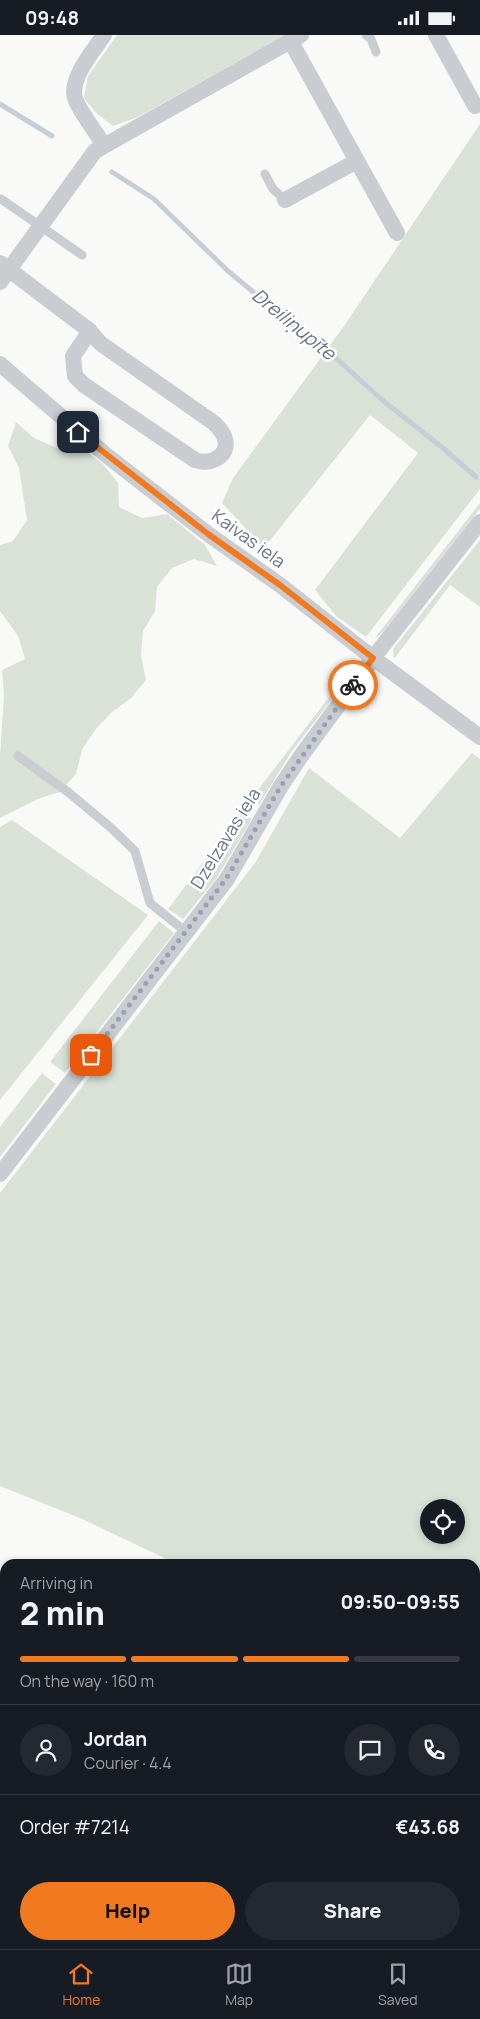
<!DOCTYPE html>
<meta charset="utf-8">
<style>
body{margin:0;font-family:Manrope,sans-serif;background:#242831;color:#f1f3f6;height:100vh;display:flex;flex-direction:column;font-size:19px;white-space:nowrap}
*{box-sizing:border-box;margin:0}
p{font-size:16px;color:#9ea1a6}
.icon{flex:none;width:28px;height:28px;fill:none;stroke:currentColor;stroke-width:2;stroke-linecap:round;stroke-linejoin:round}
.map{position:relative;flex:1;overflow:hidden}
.sheet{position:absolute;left:0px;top:1524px;width:480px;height:391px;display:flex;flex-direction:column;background:#171b24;border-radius:15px 15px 0 0;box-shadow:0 2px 8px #0003}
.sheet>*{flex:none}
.controls{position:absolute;left:420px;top:1464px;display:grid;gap:10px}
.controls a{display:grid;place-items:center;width:45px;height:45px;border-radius:50%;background:#171b24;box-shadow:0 2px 8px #0003;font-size:25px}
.pin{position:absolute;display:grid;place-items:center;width:42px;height:42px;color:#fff;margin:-21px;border-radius:10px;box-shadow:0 2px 8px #0006}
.courier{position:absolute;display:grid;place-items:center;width:50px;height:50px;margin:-25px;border:4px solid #f17a20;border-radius:50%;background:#fff;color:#222;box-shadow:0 1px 6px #0007}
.overview em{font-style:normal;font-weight:800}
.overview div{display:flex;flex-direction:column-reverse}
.overview{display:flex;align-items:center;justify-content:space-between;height:85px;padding:0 20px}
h1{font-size:32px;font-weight:800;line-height:38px}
.bar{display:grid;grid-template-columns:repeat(4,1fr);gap:8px 5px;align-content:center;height:60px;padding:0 20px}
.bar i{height:6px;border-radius:4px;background:#363941}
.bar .on{background:#f17a20}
.bar p{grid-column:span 4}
.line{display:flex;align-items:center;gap:12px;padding:0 20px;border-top:1px solid #363941}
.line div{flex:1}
.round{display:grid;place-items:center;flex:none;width:52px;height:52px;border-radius:26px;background:#242831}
.button{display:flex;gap:10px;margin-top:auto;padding:10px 20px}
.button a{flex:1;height:58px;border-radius:30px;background:#f17a20;color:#111;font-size:20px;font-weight:800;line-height:58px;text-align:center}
.button a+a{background:#242831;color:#f1f3f6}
.status{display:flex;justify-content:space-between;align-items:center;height:35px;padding:0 25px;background:#171b24;direction:ltr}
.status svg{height:14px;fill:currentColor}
.menu{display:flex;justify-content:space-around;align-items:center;height:70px;border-top:1px solid #363941;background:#171b24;font-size:14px;color:#9ea1a6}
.menu a{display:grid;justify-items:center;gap:2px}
.menu .on{color:#f17a20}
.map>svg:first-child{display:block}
.green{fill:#dae2d8;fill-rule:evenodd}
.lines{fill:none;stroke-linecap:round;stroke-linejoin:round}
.stream{stroke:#c6ced5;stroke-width:5}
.lane{stroke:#c9ccd0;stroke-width:9}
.street{stroke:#c9ccd0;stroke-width:16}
.done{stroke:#99a2b0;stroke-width:5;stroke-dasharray:0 9}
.route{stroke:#f17a20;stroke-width:6}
.labels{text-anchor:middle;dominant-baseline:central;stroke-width:5;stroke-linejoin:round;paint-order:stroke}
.street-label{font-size:18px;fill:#66738a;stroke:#fff}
.water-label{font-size:19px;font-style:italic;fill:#637585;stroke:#fff}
</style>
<div class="status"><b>09:48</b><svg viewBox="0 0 49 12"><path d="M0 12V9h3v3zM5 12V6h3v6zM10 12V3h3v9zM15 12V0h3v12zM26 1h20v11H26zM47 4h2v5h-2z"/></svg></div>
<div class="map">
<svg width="480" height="1914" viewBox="0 0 480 1914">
<rect width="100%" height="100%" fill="#f9faf7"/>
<path class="green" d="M117,0H285L138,82L113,91L95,77L84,63L88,41Z
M480,89V454L366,602L336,581L315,555L418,418L370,380L264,513L222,468L233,443L344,291Z
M16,387L34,403L57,413L83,414L103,429L118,448L119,472L142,483L167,479L205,510L217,531L194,524L172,533L157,552L155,576L143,596L141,620L146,645L131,663L111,678L95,695L82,715L76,739L60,757L38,764L0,783V721L4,660L2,635L25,624L18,601L0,576V510L13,506L27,485L19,433L8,411Z
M480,468V474L383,597L374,604Z
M480,505V572L450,550L394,624L393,614Z
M356,627L354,636L292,716L259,770L251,764Z
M472,718L480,724V1743L475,1741V1529H177L80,1483L0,1451V1158L255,828L309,733L400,803ZM429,1472H456V1500H429Z
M241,777L252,784L216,844L183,884L168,874Z
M12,785L148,880L0,1065V792Z
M159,886L174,898L65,1038L50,1027Z
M42,1038L56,1049L0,1122V1092Z
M0,1591L5,1594V1717L0,1724Z"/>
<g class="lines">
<path class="stream" d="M0,69L52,101
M112,137L154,164L228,236L300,296L327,315L381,364L444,414L476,442"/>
<path class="lane" d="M366,0L371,4L376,17
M265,139L273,154L285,165
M1,164L82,220
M18,721L68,757L110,792L135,816L150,868L186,897
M475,1765L480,1766
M475,1790L480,1792"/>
<path class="street" d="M104,0C94,15 69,44 75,63C78,74 97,99 104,110
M436,0L475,71
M291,7L397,198
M285,165L357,126
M0,228L90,296L100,308L214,388C218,392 222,396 224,401C232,420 211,431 195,425L84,350L75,341L73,321L90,296
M0,247L95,116L301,0
M0,329L106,420L208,499L280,550L373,623L480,702
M0,1139L227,844L281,751L301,721L373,623L480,487
M0,1544L5,1547
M475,1865L480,1869
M475,1890L480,1882
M438,1910L444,1914
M39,1914L41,1910
M301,1914L303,1910
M459,1914L462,1910"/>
</g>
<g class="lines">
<path class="done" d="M91,1020L226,844L281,751L353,650"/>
<path class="route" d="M78,397L208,499L280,550L373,623L353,650"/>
</g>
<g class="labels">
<g class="street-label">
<text transform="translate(249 503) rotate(36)">Kaivas iela</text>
<text transform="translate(225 803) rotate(-58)">Dzelzavas iela</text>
</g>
<g class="water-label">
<text transform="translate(294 289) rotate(39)">Dreiliņupīte</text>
</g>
</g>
</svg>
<div class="controls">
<a><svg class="icon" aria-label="locate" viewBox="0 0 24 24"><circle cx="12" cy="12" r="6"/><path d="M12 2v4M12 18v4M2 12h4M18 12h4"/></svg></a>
</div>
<div class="pin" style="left:91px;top:1020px;background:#ea580c"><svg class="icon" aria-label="bag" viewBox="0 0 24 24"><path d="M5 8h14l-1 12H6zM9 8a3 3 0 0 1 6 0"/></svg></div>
<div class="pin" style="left:78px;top:397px;background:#1f2937"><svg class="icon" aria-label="home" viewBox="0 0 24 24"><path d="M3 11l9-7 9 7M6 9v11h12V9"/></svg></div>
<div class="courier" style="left:353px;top:650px"><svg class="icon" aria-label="bike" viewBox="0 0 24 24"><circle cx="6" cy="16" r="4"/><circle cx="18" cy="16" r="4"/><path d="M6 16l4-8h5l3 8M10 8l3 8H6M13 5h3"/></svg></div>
<section class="sheet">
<div class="overview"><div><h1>2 min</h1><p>Arriving in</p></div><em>09:50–09:55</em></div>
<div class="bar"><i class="on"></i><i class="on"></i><i class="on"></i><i></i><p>On the way · 160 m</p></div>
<div class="line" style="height:90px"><a class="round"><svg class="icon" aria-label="person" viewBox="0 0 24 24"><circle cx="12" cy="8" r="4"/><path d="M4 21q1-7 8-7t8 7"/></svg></a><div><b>Jordan</b><p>Courier · 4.4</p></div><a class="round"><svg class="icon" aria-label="chat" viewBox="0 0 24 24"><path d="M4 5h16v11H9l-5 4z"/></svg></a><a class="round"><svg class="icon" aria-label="phone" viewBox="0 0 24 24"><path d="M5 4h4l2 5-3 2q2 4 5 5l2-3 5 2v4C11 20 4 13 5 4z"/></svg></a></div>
<div class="line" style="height:65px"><div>Order #7214</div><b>€43.68</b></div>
<div class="button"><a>Help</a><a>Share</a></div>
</section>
</div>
<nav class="menu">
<a class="on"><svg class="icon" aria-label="home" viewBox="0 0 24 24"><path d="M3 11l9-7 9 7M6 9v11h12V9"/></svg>Home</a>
<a><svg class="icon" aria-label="map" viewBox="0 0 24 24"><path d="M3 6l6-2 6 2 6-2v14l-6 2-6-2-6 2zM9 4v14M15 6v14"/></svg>Map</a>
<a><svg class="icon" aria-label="saved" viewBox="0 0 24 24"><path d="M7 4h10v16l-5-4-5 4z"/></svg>Saved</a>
</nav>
